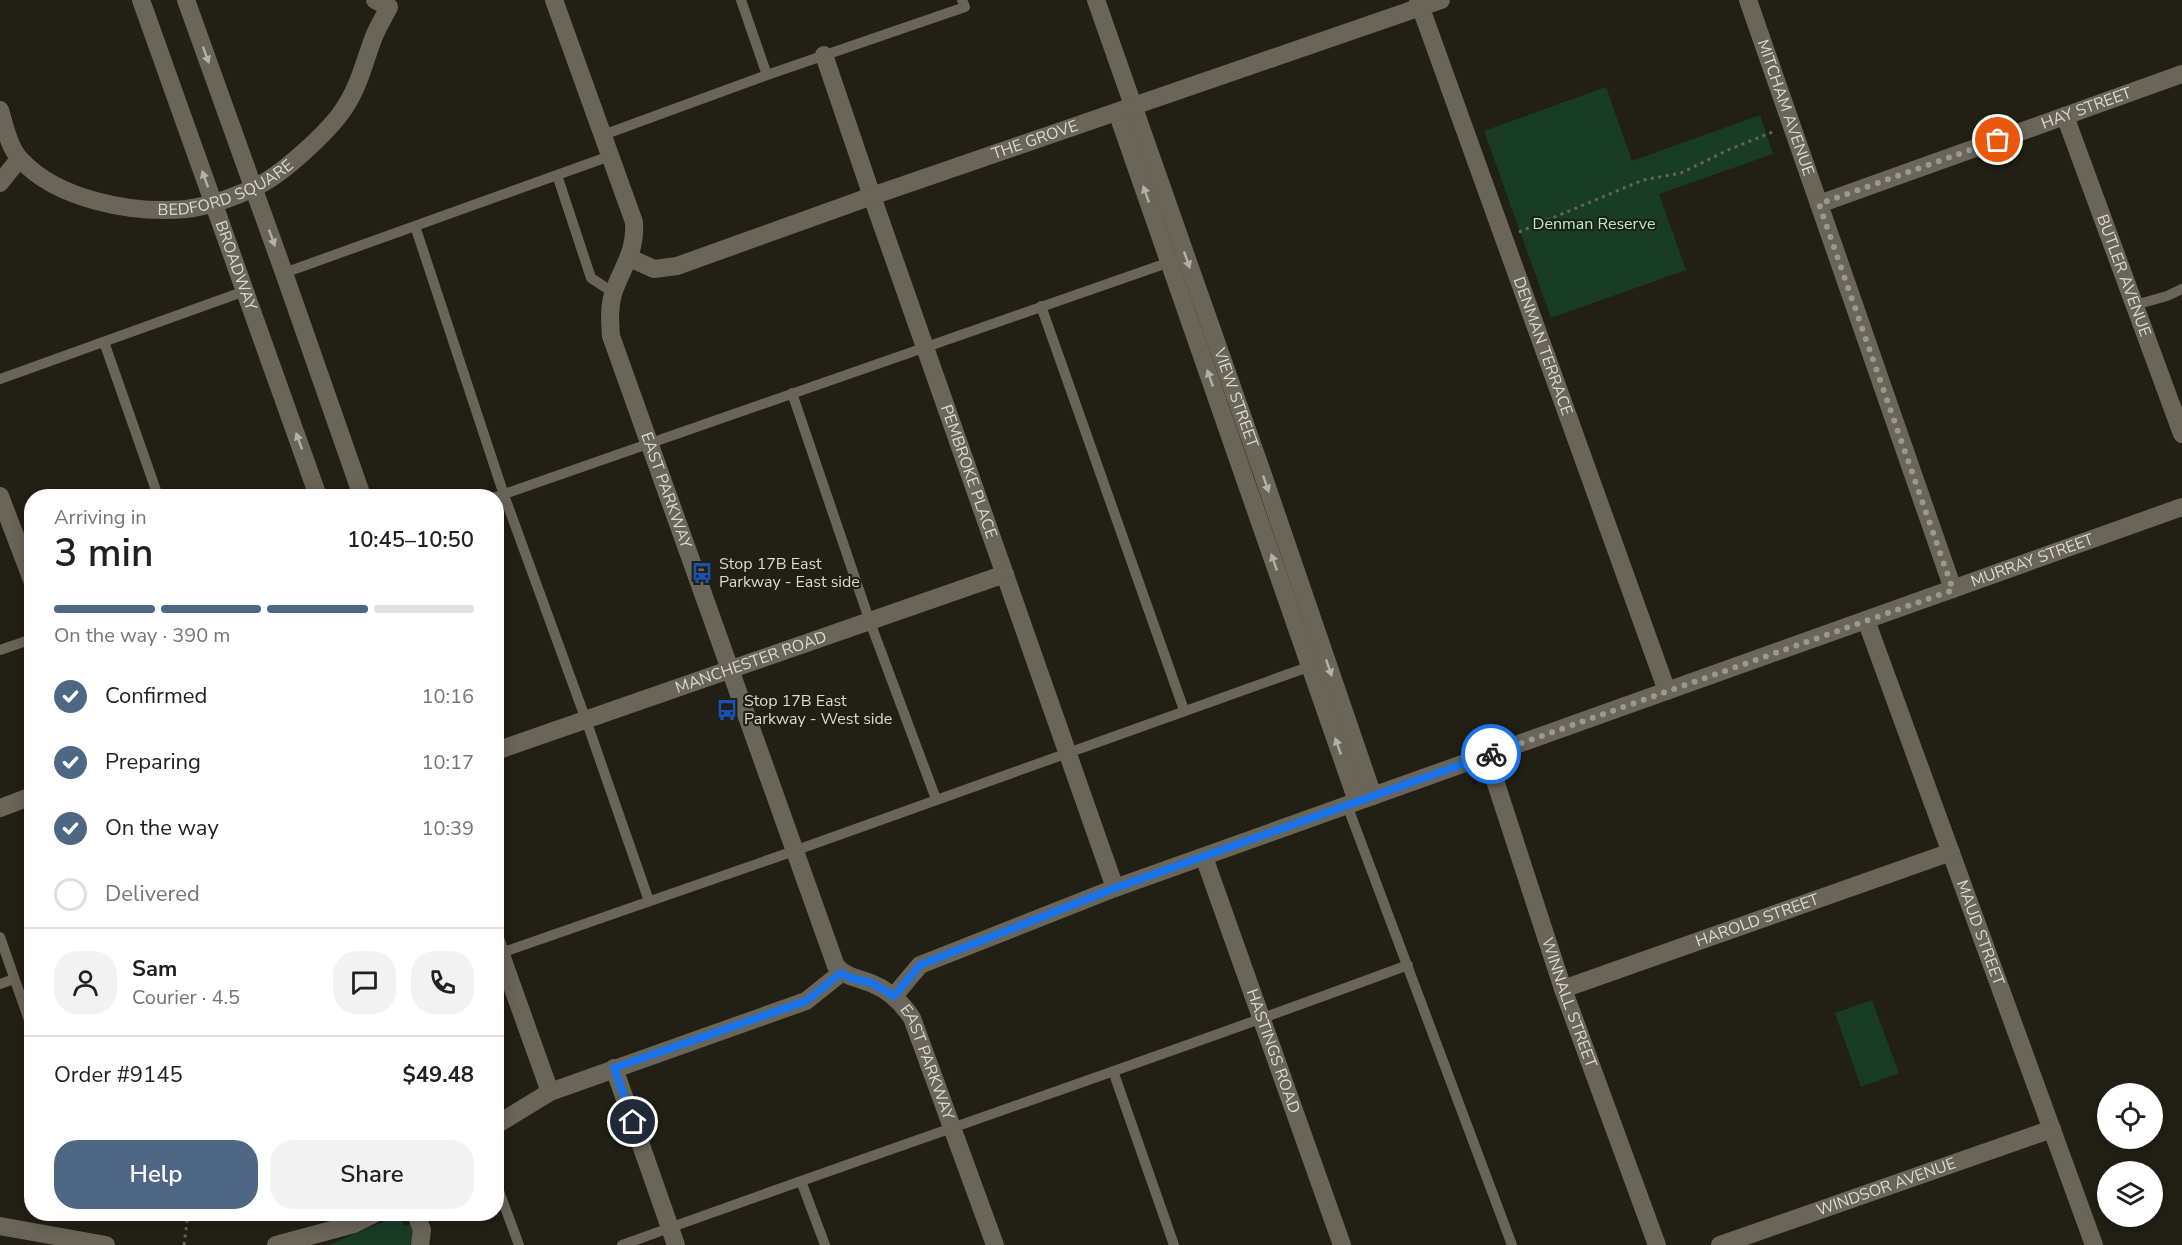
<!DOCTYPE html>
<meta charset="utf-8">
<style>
body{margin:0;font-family:"Nunito Sans",sans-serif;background:#f2f2f2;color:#202124;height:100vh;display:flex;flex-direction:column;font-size:22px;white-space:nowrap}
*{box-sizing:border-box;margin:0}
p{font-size:20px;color:#757577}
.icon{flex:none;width:33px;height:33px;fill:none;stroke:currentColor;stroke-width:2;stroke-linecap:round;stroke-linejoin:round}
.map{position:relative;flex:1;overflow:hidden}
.drawer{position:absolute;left:24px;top:489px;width:480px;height:732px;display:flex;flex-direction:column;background:#fff;border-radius:24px;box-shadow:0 3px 15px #0003}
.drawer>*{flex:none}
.buttons{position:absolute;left:2097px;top:1083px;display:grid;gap:12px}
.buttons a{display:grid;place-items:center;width:66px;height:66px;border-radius:50%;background:#fff;box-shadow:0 3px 15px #0003;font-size:30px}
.pin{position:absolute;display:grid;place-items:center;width:51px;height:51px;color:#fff;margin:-26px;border:3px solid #fff;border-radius:50%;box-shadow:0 2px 6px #0007}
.courier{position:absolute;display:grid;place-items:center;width:60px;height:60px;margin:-30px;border:4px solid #1a73e8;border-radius:50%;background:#fff;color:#222;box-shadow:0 2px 8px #0007}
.head em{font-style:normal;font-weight:600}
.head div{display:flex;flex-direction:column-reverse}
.head{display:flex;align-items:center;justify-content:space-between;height:102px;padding:0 30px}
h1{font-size:39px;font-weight:600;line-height:45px}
.bar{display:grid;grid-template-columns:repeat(4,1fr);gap:9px 6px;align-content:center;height:72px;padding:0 30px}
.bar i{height:8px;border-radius:4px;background:#e0e0e0}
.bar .selected{background:#4d6785}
.bar p{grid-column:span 4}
.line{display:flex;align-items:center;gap:15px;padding:0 30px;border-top:2px solid #e0e0e0}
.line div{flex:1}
.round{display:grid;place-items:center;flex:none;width:63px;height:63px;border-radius:24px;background:#f2f2f2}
ol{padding:0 30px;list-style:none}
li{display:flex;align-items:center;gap:18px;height:66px}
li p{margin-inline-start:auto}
li .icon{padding:6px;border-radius:50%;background:#4d6785;color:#fff;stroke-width:4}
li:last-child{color:#757577}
li i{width:33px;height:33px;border:3px solid #e0e0e0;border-radius:50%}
.action{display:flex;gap:12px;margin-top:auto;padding:12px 30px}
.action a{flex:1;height:69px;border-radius:24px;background:#4d6785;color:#fff;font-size:24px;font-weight:600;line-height:69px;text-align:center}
.action a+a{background:#f2f2f2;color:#202124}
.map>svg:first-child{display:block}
.green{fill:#193c27}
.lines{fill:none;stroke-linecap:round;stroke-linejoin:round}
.path{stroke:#666359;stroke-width:3;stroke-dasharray:3 4.5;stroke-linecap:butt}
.service{stroke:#696558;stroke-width:10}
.minor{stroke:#696558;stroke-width:18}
.tertiary{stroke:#696558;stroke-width:18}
.oneway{fill:#b3b0a7}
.done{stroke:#9a988f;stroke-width:6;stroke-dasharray:0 10.8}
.route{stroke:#1a73e8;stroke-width:8}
.labels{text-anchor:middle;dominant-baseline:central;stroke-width:4.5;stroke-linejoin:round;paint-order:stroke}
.street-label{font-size:16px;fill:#dbd9d1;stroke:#221f14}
.park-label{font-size:16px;fill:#adf2c5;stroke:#221f14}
.poi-label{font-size:16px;fill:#dbd9d1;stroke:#221f14;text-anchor:start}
</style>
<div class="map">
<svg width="2182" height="1245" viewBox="0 0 2182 1245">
<rect width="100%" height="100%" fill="#221f14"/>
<path class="green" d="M1606,87L1632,161L1760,115L1773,154L1659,194L1686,270L1551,318L1484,131Z
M1872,1000L1899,1073L1861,1087L1835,1013Z
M392,1218H401L404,1226L414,1223V1232L410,1245H329Z"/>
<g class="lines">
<path class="path" d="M1519,232L1643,180L1681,173L1728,150L1775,131
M184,1245L188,1214"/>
<path class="service" d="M741,0L767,75
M603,135L767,75L965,7L962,0
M557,175L591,278L614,293
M415,226L504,495L586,720L649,901
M284,273L610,156
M2135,305L2167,296L2182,289
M1041,306L1184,710
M104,342L158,496
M0,379L245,291
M792,393L870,622L936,799
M496,497L1170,262
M0,650L32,639
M1347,805L1512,1245
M0,937L32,1029
M501,953L794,851L1311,666
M0,984L14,979
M1113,1071L1174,1245
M801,1181L825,1245
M496,1183L519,1245
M622,1245C884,1150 1147,1062 1408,965"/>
<g class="minor">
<path id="s1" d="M141,0L318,496"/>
<path d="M186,0L284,273L362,496"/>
<path id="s2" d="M1096,0L1264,478L1373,796"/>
<path id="s3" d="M1418,0L1667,691"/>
<path id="s4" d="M1748,0L1953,589"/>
<path id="s5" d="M824,55L875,205L1115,888"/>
<path id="s6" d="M0,110C5,126 9,148 21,160C58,200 133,214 186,209C211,206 241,195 263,183C285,171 322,137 338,117C358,91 362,69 373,39C377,28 384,17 389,7L375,0"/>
<path d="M1117,112L1357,801"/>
<path id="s7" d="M2065,116L2182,434"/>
<path d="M0,183L19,159"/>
<path id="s8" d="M1819,204L2182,74"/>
<path id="s9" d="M630,258L654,269L677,266L872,196L1441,0"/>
<path d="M0,496L32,580"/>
<path id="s10" d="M1866,620L2094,1245"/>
<path id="s11" d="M496,751L1005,574"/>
<path id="s12" d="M1487,756L1563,989L1657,1245"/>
<path d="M0,808L32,796"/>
<path id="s13" d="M1204,857L1342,1245"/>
<path d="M496,941L550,1092"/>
<path id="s14" d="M1563,989L1951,852"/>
<path id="s15" d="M894,996L920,965L1115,888L2182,507"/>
<path d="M614,1068L676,1245"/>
<path d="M496,1125L550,1092L806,1001L841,973"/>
<path d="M416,1214L422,1230L420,1245"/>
<path d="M0,1226L106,1245"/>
<path d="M276,1245L354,1224L374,1214"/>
<path id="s16" d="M1720,1245L2052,1129"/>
</g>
<path class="tertiary" id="s17" d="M554,0L634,222C636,254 622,266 613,294C609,308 610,322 611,336L836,966C847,978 859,978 873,984C890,991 902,1003 912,1018L995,1245"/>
</g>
<defs><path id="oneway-solid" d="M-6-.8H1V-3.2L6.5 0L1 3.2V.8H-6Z" transform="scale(1.5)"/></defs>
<g class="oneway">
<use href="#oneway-solid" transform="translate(206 55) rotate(70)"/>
<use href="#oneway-solid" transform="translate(205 179) rotate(-110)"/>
<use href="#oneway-solid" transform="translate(1146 194) rotate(-109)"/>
<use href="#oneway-solid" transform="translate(272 238) rotate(70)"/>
<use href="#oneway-solid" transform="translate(1187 260) rotate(71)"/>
<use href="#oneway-solid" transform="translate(1210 378) rotate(-109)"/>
<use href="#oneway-solid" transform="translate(299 441) rotate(-110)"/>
<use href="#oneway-solid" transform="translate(1266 484) rotate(71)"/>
<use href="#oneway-solid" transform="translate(1274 562) rotate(-109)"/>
<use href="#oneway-solid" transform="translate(1329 668) rotate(71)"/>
<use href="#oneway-solid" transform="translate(1338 746) rotate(-109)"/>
</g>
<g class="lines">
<path class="done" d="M1491,754L1953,590L1819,204L1998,140"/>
<path class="route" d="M633,1122L614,1068L806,1001L841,973L851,978L872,983L894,996L920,965L1115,888L1491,754"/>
</g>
<defs>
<symbol id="bus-bare" viewBox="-9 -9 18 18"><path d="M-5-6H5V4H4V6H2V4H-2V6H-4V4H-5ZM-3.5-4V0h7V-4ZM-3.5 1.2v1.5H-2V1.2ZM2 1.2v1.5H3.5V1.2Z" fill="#1a4fb4" stroke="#221f14" stroke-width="2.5" paint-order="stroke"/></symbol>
</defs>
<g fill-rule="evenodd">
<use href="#bus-bare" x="687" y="558" width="30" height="30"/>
<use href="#bus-bare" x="712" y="695" width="30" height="30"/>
</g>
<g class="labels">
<g class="street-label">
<text stroke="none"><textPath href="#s4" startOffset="114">MITCHAM AVENUE</textPath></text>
<text stroke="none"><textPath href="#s8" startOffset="284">HAY STREET</textPath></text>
<text stroke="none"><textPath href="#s9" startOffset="429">THE GROVE</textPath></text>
<text stroke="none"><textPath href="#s6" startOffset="276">BEDFORD SQUARE</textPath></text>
<text stroke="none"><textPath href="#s1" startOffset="282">BROADWAY</textPath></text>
<text stroke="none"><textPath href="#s7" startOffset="170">BUTLER AVENUE</textPath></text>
<text stroke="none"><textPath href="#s3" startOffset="368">DENMAN TERRACE</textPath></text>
<text stroke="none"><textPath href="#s2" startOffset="422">VIEW STREET</textPath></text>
<text stroke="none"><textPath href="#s5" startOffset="441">PEMBROKE PLACE</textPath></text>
<text stroke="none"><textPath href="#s17" startOffset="518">EAST PARKWAY</textPath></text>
<text stroke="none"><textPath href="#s15" startOffset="1224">MURRAY STREET</textPath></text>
<text stroke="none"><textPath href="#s11" startOffset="270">MANCHESTER ROAD</textPath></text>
<text stroke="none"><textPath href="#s14" startOffset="206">HAROLD STREET</textPath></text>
<text stroke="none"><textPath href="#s10" startOffset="333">MAUD STREET</textPath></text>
<text stroke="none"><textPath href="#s12" startOffset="260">WINNALL STREET</textPath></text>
<text stroke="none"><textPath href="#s13" startOffset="206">HASTINGS ROAD</textPath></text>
<text stroke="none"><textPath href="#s17" startOffset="1164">EAST PARKWAY</textPath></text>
<text stroke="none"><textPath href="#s16" startOffset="176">WINDSOR AVENUE</textPath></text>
</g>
<g class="park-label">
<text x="1594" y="224">Denman Reserve</text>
</g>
<g class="poi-label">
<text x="719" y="564">Stop 17B East<tspan x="719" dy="18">Parkway - East side</tspan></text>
<text x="744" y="701">Stop 17B East<tspan x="744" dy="18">Parkway - West side</tspan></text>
</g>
</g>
</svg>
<div class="buttons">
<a><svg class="icon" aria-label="locate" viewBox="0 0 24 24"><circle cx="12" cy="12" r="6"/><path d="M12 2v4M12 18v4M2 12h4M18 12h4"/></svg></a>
<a><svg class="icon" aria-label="layers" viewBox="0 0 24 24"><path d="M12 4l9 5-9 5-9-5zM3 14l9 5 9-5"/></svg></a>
</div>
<div class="pin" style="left:1998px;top:140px;background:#ea580c"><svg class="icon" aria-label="bag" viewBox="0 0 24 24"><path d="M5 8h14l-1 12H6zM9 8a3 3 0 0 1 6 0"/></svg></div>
<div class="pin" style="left:633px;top:1122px;background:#1f2937"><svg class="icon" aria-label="home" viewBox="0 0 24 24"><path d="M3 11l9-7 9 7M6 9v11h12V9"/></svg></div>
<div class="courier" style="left:1491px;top:754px"><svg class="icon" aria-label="bike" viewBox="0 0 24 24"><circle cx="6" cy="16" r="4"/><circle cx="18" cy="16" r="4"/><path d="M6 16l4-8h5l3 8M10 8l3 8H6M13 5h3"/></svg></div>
<section class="drawer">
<div class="head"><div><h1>3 min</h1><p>Arriving in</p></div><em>10:45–10:50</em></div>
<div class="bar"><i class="selected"></i><i class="selected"></i><i class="selected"></i><i></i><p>On the way · 390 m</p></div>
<ol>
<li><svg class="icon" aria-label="check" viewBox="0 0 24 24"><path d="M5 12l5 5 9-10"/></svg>Confirmed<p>10:16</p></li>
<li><svg class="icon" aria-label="check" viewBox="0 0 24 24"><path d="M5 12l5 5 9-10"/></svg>Preparing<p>10:17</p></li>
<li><svg class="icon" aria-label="check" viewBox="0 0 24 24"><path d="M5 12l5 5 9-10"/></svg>On the way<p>10:39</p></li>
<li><i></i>Delivered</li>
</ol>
<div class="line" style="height:108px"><a class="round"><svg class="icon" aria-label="person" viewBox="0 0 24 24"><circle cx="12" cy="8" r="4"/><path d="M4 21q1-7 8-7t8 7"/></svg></a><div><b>Sam</b><p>Courier · 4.5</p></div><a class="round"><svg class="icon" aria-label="chat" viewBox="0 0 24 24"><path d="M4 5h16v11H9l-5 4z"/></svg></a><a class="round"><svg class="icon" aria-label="phone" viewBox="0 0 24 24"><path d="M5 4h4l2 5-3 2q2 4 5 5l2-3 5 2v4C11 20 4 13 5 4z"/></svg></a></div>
<div class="line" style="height:78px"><div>Order #9145</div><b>$49.48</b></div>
<div class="action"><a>Help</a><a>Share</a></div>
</section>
</div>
